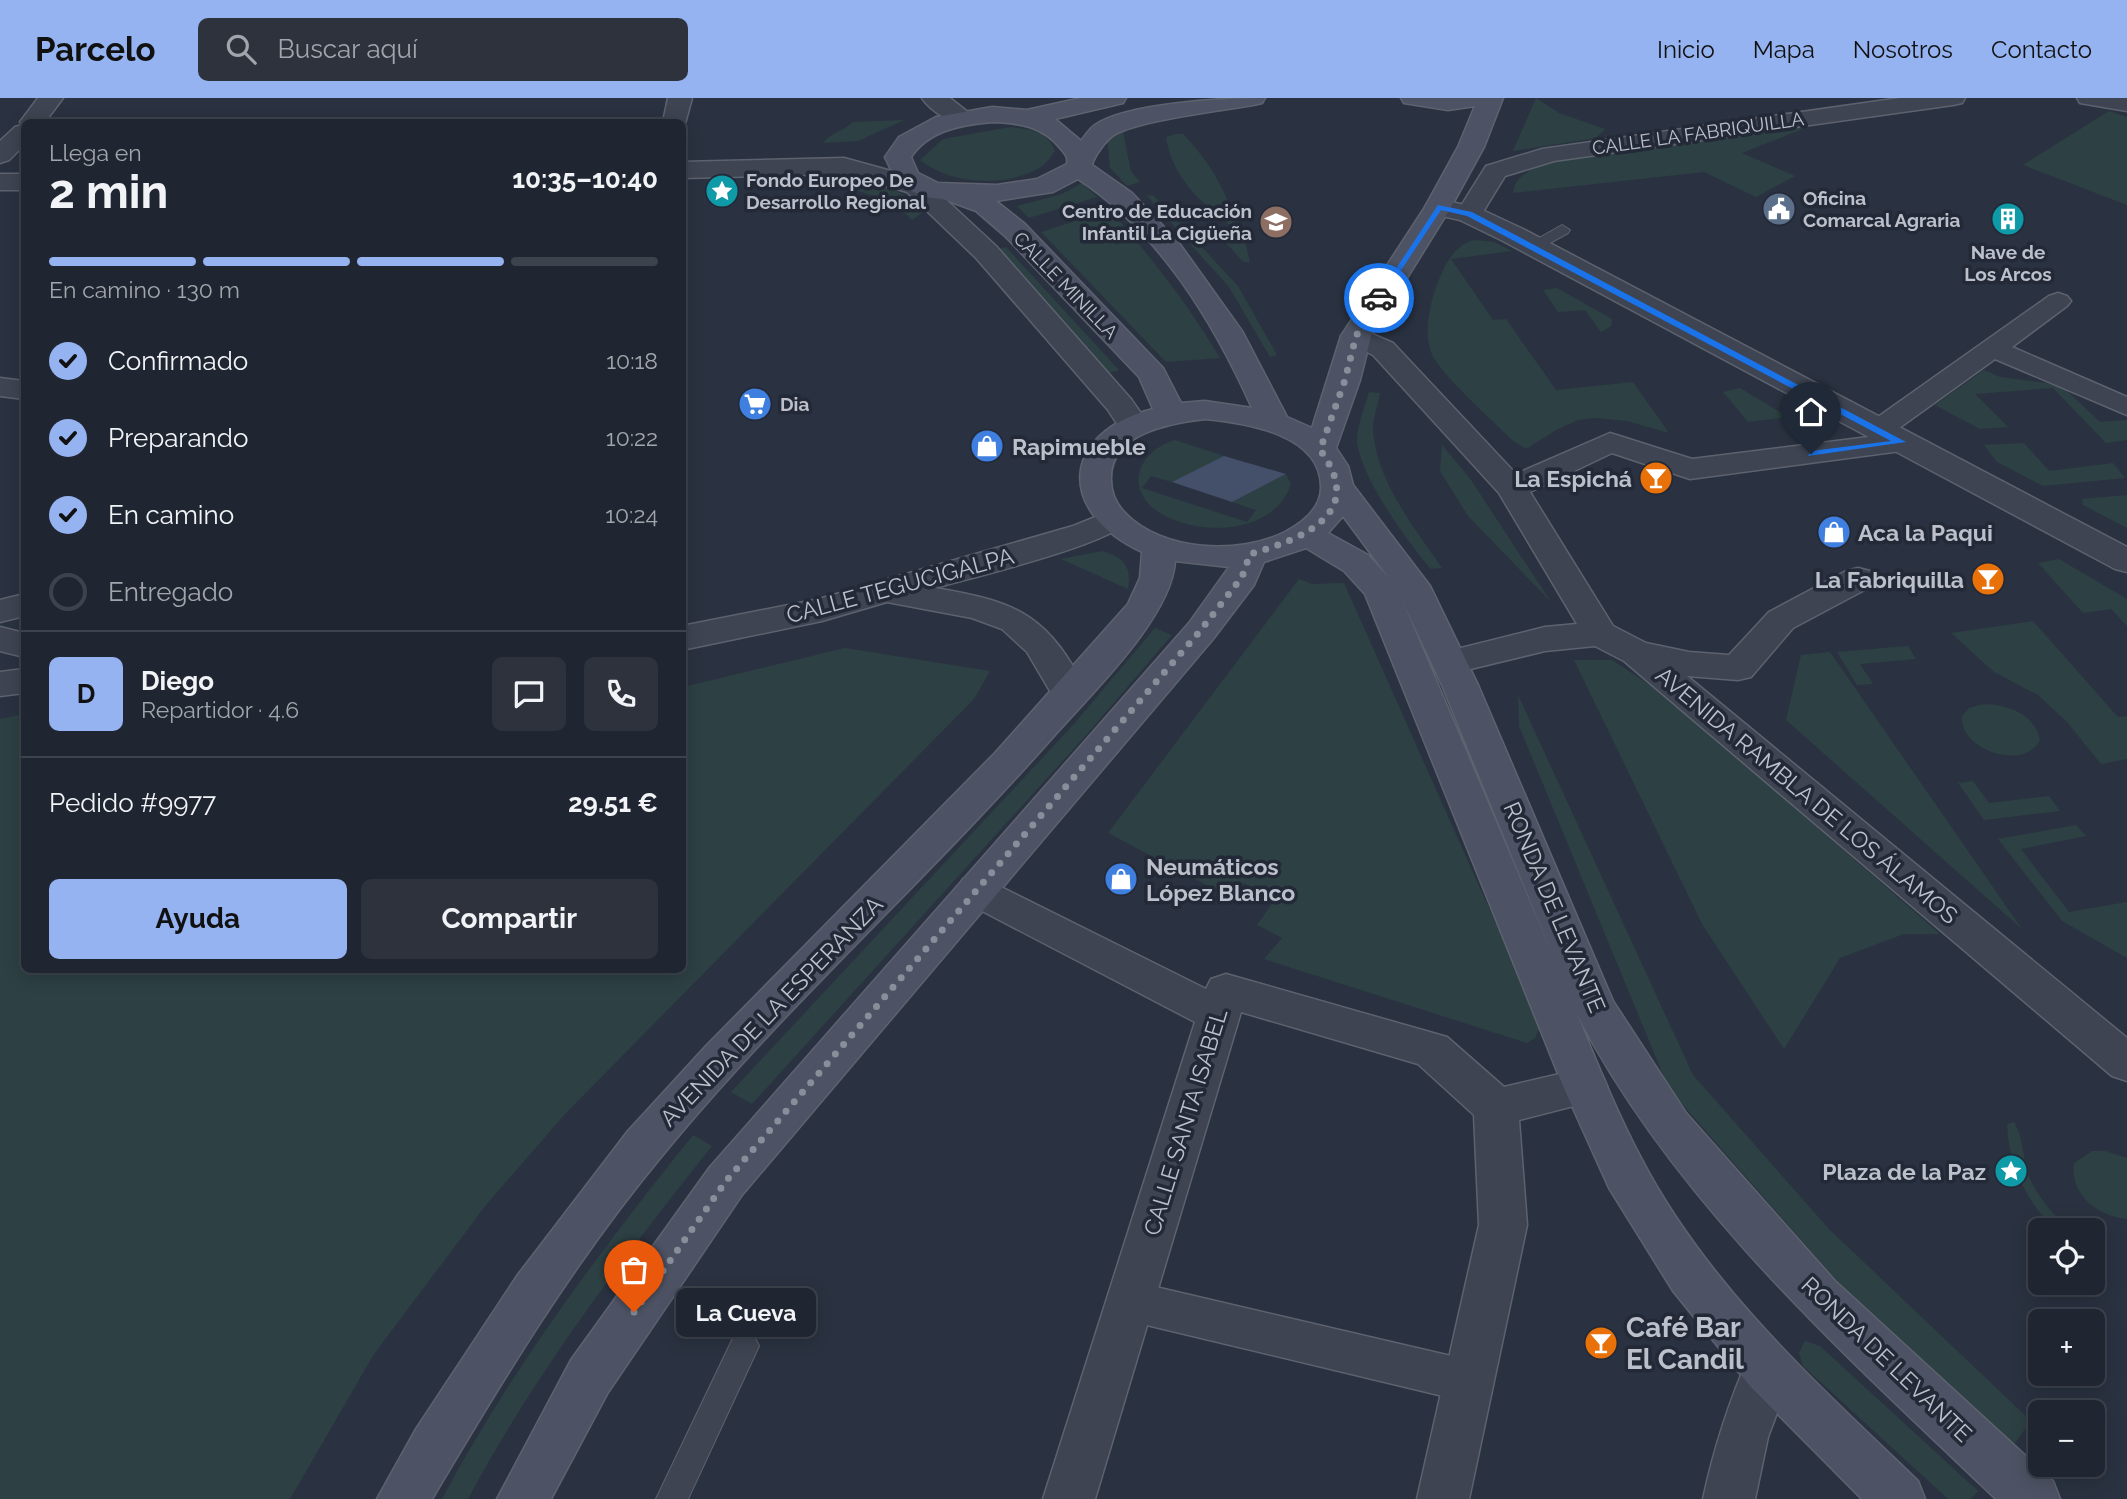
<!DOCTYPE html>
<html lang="es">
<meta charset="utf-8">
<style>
body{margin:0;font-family:Raleway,sans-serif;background:#2d323d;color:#f1f3f6;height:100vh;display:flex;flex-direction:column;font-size:26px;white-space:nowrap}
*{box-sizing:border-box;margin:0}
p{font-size:23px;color:#a2a5ab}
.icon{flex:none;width:38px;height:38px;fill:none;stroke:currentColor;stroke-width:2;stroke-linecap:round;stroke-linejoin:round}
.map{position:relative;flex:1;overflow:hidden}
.drawer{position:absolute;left:21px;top:21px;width:665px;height:854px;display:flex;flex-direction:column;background:#202631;border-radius:10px;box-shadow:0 4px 18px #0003,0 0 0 2px #3d434d}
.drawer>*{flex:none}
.controls{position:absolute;left:2028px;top:1120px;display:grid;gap:14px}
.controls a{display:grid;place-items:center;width:77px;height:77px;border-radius:10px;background:#202631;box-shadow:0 4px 18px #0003,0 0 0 2px #3d434d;font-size:35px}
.pin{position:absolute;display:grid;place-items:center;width:60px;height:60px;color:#fff;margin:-72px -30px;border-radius:50% 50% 50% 0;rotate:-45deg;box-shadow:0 0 7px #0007}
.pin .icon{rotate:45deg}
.courier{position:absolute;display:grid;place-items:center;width:70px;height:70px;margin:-35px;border:5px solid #1a73e8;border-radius:50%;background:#fff;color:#222;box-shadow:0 2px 9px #0007}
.bubble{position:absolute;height:49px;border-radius:10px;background:#202631;box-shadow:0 4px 18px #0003,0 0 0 2px #3d434d;font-size:23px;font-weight:700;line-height:49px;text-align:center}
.head em{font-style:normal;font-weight:700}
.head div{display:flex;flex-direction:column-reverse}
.head{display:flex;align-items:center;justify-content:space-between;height:119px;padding:0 28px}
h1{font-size:46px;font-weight:700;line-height:52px}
.bar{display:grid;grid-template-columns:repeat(4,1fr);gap:10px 7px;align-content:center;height:84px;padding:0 28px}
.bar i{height:9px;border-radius:5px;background:#3d434d}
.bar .current{background:#95b2f1}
.bar p{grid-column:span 4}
.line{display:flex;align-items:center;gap:18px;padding:0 28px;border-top:2px solid #3d434d}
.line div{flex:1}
.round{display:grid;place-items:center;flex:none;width:74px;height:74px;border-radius:10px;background:#2d323d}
ol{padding:0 28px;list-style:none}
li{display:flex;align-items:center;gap:21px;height:77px}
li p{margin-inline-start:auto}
li .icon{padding:7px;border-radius:50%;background:#95b2f1;color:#111;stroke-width:4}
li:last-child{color:#a2a5ab}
li i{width:38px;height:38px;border:4px solid #3d434d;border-radius:50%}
.button{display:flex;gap:14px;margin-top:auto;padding:14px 28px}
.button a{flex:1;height:80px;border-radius:10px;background:#95b2f1;color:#111;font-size:28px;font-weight:700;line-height:80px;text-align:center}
.button a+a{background:#2d323d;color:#f1f3f6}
header{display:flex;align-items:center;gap:42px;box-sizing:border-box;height:98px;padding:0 35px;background:#95b2f1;color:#111}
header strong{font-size:33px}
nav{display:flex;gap:38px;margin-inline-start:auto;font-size:24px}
.search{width:490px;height:63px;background:#2d323d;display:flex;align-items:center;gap:18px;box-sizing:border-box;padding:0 24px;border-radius:10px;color:#a2a5ab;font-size:26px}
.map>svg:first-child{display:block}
.green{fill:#2d4043}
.water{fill:#44506a}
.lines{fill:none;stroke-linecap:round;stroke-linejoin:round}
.service-casing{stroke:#5d626f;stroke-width:2}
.pedestrian-casing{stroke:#5d626f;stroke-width:3}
.minor-casing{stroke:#5d626f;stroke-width:3}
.tertiary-casing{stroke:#5d626f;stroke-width:3}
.secondary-casing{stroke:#5d626f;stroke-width:3}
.service{fill:#3e4451;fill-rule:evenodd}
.pedestrian{fill:#3e4451;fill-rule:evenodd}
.minor{fill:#3e4451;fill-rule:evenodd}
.tertiary{fill:#3e4451;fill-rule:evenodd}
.secondary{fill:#4d5364;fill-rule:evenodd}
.route{fill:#1a73e8}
.done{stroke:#898e9b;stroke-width:7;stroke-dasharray:0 12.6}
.labels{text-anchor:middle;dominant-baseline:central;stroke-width:7;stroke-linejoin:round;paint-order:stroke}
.far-street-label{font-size:19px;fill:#bcc0cb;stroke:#232937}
.far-poi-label{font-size:19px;font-weight:bold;fill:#bcc0cb;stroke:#232937;text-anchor:start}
.poi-label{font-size:23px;font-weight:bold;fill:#bcc0cb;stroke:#232937;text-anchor:start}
.street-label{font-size:23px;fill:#bcc0cb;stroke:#232937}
.near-poi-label{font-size:28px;font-weight:bold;fill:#bcc0cb;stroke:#232937;text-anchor:start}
</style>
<header>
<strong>Parcelo</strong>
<div class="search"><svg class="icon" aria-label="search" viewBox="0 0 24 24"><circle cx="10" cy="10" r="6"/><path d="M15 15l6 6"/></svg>Buscar aquí</div>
<nav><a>Inicio</a><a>Mapa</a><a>Nosotros</a><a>Contacto</a></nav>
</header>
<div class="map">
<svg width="2127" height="1401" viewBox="0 0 2127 1401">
<rect width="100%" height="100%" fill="#2a3241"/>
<path class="green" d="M1536,0L1559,15L1605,31L1596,40L1513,53Z
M2109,13L2127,19V107L2023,67Z
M904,22L858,43L823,45C830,35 844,33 853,24Z
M1810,28L1742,55L1795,78L1756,99L1704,74L1513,95C1515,77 1530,73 1545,65Z
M1010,29C1030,32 1047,32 1055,53C1051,58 1046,66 1041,69C1006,90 951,87 920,62L943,41Z
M1115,32L1123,34L1131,73L1140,84L1127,88L1110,70L1107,38Z
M1175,36H1183C1210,64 1225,91 1237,127L1231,128C1200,104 1172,79 1166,39Z
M833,80C869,80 899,90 926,112L912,122C890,99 856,92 826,85Z
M1082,85L1097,99L1029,120L1017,108L1062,96Z
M1153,97L1238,188L1277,257L1270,259L1229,189L1147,98Z
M1110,112C1151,159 1188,206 1220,260L1166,264L1041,134Z
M1213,130L1242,131L1250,164H1243Z
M1475,142L1494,144L1512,153L1451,161L1493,222L1506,221L1556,292L1633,284L1669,335L1627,323L1596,320L1578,322L1556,332L1526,351L1512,342C1494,323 1439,276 1431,254C1423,232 1431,200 1440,179C1447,163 1456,146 1475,142Z
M1006,149L1119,272L1109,275L998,151Z
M1557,190L1612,221L1611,228L1601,234L1585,212L1558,214L1543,192Z
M1984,272L2000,279L2061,287L2100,324L2127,322V342L2106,345L2053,290L1975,296L2008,329L1980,331L1935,307Z
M1740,290L1788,319L1748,324L1723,294Z
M1369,294L1380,295C1378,307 1372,322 1373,333C1377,384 1414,429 1442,470L1431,471C1408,445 1359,377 1357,342C1357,328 1365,308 1369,294Z
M1175,342L1224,358L1172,384L1151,378L1142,390L1247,424L1256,412L1232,404L1286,376L1291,386C1274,437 1197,440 1157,413C1123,389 1140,352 1175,342Z
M2024,345L2049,373L2113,365L2125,380L2043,388L1997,364L1984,347Z
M1442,347L1471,382L1551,504L1468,418L1440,373Z
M2127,397V430L2083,407L2082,401Z
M1102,453C1124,459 1132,469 1128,491L1061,461Z
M2059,461L2127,501V528L2111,511L2083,515L2038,465Z
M1299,481L1312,486L1344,485L1541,927L1535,940L1527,945L1264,861L1282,840L1257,827L1273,804L1244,785L1229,799L1108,735Z
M2033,523L2118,619L2127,618V661L2101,666L2067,624L2038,597L1994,574L1951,535Z
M1155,530L1172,537L1088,635L752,1006L731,994L1073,627Z
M1908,548L1916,561L1860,566L1873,586L1857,587L1837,554Z
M845,550L990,573L974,601L565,1016L486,1107L374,1256L290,1401H0V621L24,616V872H682L683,589Z
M1830,554L2022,831L1786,622L1801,557Z
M1574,562H1612L1662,595L1940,836H1904L1840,860L1784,951L1702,826Z
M1518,597L1693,977L1829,1131L2031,1323L2014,1346L1852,1200L1669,991L1519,628Z
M1984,606C2008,607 2035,616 2040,642C2024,674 1959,652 1962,618L1969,610Z
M1973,683L1989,705L2049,698L2060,713L1984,722L1958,685Z
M2076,727L2086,738L2021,751L2069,814L2127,804V860L2062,823L1998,741Z
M2014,1024C2025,1043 2022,1064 2031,1083C2040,1102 2055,1118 2069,1132H2055C2026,1102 2009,1069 2007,1026Z
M693,1037L712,1048C622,1161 536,1274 468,1401H442C512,1270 600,1153 693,1037Z
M2092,1053H2105L2127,1060V1121C2097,1118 2070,1097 2074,1065Z
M1805,1243L1820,1248L1978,1393L1971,1401H1948L1803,1268L1799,1255Z"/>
<path class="water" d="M1224,358L1286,376L1232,404L1172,384Z"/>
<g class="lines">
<defs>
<path id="service" d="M1562,127L1570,132L1568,135L1539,151H1527L1525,148Z
M744,1234L754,1238L759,1248L688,1401H656L734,1238Z"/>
<path id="pedestrian" d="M2058,195L2067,198L2071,203L2067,208L2012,249L2127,299V317L1995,261L1888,338L1878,340L1868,338L1864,332L1868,326L2049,198Z
M1130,1183L1468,1262L1484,1268L1491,1283L1484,1298L1468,1304L1130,1223L1114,1217L1108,1203L1114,1189Z"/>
<path id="minor" d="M38,0H63L45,24H24V47L9,62L0,65V43L15,29L22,27L20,24Z
M668,0H692L684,29L682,24H663Z
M922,0H950L974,19L971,24C954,28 931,14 922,0Z
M1900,0H1965L1962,5L1953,7L1554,63L1505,78L1478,122H1460L1456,116L1486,68L1542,51Z
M2077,0H2127V13L2080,5Z
M844,60L942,87L946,93L942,98L996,148L1131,301L1150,328L1145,335L1134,337L1123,335L1108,312L976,160L907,94L843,76L682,80V64Z
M0,76H24V92H0Z
M1356,229L1393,245L1516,376L1610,335L1692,361L1901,335L1912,337L1917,344L1912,351L1901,353L1690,381L1612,355L1530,394L1613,528L1646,545L1689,554L1729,557L1769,514L1846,473L1858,470L1870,473L1875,481L1870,489L1793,530L1751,579L1738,582L1687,578L2127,940V983L2112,978L1624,563L1595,548L1545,553L1450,576L1437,572L1432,564L1437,556L1545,529L1577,526L1499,395L1373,257L1346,244L1341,238L1346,232Z
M0,280L24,283V301L0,298Z
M24,496V518L0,524V502Z
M977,777L1206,891L1211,881L1226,876L1447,939L1504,989L1585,970L1601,975L1607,988L1601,1001L1519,1022L1527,1127L1469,1401H1417L1479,1127L1474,1017L1418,966L1241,914L1095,1401H1043L1195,924L963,803L957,792L963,781Z
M1768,1249L1786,1256L1793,1272L1768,1339L1755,1401H1703C1714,1350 1729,1303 1750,1256Z"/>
<path id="tertiary" d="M1438,101L1478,110L1523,131L2127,449V474L2115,471L1503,143L1460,122L1429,115L1425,109L1429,103Z
M1113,412L1125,415L1129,422C1113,446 970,480 935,490C1020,504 1049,518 1088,596L1083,605L1070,608L1057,605L1027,554L1002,531L972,520L887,504L822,523L682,552V528L819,501L1073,428Z
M0,529L24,535V559L0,553Z
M24,571V595L0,598V574Z"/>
<path id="secondary" d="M1081,0H1126L1123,5L1055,21L1081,43C1085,38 1090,30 1095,27C1127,5 1226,0 1265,0L1262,5L1253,7C1220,13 1140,22 1114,37C1106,42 1094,58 1092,67L1132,95L1179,145L1242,233L1287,319L1312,330L1341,238L1425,109L1458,49L1475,8L1448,12L1404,5L1401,0H1503L1484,49L1451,109L1371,238L1360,282L1336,350L1348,368L1353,387L1430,488L1478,587L1613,903L1686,1015L1835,1183L2053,1383L2060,1401H1996C1845,1257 1674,1104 1577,916C1597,965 1617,1015 1642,1062C1708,1188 1816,1285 1918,1383L1925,1401H1862L1750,1288L1673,1193L1609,1090L1563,988L1365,496L1344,473L1306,450L1264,464L1254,487L1213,541L742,1097L607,1296L551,1401H497L571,1262L710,1069L1189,525L1229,469L1175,463C1172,519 1090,597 1053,639C926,783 782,911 661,1059C573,1165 502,1283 432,1401H377L416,1331L517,1178L628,1033L706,948L995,655L1128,506L1140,480L1142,454C1056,414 1060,335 1153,311L1139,279L1005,138L976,113L943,101L924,99L898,86L885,59L899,39L936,19L992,9L1027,12ZM992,24C1020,25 1043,28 1061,51C1066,57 1068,59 1067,66L1037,81L997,87L938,85L918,75L911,59C929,32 961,27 992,24ZM1078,81C1159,134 1213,223 1252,310L1205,303L1181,305L1163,270L1025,126L996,103L1053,94ZM1205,321C1246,325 1323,336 1321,391C1320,411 1302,425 1285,434C1239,457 1163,454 1125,415C1116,406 1111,394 1111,381C1110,335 1171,325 1205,321ZM1343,418L1389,480L1368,457L1328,435ZM1402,502L1442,587L1555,863Z"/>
</defs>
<use href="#service" class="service-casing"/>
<use href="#pedestrian" class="pedestrian-casing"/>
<use href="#minor" class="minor-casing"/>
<use href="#tertiary" class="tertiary-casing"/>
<use href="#secondary" class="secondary-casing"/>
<use href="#service" class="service"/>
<use href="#pedestrian" class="pedestrian"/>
<use href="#minor" class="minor"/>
<use href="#tertiary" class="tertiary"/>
<use href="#secondary" class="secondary"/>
</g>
<path class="route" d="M1438,107L1472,114L1906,344L1808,358L1811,353L1891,343L1467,118L1441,112L1382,201H1376Z"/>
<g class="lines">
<path class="done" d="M634,1214L726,1083L1200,533L1242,479L1250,456C1302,441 1368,416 1320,352L1345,282L1356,238L1379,200"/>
</g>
<defs>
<symbol id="sight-disc" viewBox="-11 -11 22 22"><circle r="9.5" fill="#0f9aa8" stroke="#232937"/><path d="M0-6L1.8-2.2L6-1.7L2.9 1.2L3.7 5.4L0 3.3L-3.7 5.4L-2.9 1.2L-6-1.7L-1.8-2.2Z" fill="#fff"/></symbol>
<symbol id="civic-disc" viewBox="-11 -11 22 22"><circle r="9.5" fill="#5c6f8a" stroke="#232937"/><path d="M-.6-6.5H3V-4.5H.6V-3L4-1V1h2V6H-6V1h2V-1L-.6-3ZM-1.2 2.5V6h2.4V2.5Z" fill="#fff"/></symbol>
<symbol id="building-disc" viewBox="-11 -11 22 22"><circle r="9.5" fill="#0f9aa8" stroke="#232937"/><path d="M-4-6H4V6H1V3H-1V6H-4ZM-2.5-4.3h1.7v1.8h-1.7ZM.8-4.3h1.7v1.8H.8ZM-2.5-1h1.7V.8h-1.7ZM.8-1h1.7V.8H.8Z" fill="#fff"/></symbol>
<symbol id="school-disc" viewBox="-11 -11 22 22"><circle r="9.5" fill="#8d6e63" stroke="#232937"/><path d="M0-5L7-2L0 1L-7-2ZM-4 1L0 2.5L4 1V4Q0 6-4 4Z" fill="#fff"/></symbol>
<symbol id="supermarket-disc" viewBox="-11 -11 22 22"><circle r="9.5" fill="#3f7fe0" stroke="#232937"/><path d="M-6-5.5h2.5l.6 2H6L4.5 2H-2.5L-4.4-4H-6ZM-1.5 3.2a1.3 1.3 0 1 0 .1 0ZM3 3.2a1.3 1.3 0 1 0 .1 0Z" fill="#fff"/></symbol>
<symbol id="shop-disc" viewBox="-11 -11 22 22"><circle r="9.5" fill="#3f7fe0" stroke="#232937"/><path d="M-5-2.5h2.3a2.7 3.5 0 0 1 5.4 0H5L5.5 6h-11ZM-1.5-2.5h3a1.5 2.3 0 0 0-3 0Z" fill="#fff"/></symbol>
<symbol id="bar-disc" viewBox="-11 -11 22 22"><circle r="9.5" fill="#e8710a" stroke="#232937"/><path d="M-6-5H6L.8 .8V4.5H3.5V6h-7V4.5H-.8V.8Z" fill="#fff"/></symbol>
</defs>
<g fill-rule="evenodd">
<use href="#sight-disc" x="703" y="74" width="38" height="38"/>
<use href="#civic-disc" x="1760" y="92" width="38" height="38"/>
<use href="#building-disc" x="1989" y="102" width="38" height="38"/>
<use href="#school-disc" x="1257" y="105" width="38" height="38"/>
<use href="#supermarket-disc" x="736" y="287" width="38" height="38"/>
<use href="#shop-disc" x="968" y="329" width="38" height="38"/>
<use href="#bar-disc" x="1637" y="361" width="38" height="38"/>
<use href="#shop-disc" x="1815" y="415" width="38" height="38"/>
<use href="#bar-disc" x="1969" y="462" width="38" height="38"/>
<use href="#shop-disc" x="1102" y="762" width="38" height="38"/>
<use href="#sight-disc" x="1992" y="1054" width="38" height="38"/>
<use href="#bar-disc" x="1582" y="1226" width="38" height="38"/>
</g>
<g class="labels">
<g class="far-street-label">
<text transform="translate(1698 35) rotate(-8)">CALLE LA FABRIQUILLA</text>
<text transform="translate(1066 187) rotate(46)">CALLE MINILLA</text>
</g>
<g class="far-poi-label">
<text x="746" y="82">Fondo Europeo De<tspan x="746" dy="22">Desarrollo Regional</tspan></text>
<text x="1803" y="100">Oficina<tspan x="1803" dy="22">Comarcal Agraria</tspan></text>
<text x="1252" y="113" text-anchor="end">Centro de Educación<tspan x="1252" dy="22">Infantil La Cigüeña</tspan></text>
<text x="2008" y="154" text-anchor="middle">Nave de<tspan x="2008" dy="22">Los Arcos</tspan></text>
<text x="780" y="306">Dia</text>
</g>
<g class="poi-label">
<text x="1012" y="348">Rapimueble</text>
<text x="1632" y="380" text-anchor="end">La Espichá</text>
<text x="1858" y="434">Aca la Paqui</text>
<text x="1964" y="481" text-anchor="end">La Fabriquilla</text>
<text x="1146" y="768">Neumáticos<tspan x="1146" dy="26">López Blanco</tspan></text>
<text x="1986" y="1073" text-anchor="end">Plaza de la Paz</text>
</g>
<g class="street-label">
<text transform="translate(900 487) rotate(-15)">CALLE TEGUCIGALPA</text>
<text transform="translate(1807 697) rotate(40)">AVENIDA RAMBLA DE LOS ÁLAMOS</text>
<text transform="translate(1555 809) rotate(67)">RONDA DE LEVANTE</text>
<text transform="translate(771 913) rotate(-46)">AVENIDA DE LA ESPERANZA</text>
<text transform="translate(1185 1024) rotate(-73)">CALLE SANTA ISABEL</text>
<text transform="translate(1887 1261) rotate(44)">RONDA DE LEVANTE</text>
</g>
<g class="near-poi-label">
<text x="1626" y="1229">Café Bar<tspan x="1626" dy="32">El Candil</tspan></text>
</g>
</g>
</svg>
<div class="controls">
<a><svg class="icon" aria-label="locate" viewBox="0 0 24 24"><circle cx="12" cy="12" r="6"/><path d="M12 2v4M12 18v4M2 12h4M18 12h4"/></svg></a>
<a>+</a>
<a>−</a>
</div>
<div class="pin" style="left:634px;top:1214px;background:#ea580c"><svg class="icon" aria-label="bag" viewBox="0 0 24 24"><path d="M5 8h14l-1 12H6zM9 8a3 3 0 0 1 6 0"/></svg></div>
<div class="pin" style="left:1811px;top:356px;background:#1f2937"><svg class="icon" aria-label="home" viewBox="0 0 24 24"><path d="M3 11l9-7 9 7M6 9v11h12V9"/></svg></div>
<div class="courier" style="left:1379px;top:200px"><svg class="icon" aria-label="car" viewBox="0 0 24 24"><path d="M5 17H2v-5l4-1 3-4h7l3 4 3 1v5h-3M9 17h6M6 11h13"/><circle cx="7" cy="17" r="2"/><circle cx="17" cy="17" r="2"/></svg></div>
<div class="bubble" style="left:676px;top:1190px;width:140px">La Cueva</div>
<section class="drawer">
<div class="head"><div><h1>2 min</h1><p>Llega en</p></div><em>10:35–10:40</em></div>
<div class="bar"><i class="current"></i><i class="current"></i><i class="current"></i><i></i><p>En camino · 130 m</p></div>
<ol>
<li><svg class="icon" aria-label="check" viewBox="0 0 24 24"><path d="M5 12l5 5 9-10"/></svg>Confirmado<p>10:18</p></li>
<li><svg class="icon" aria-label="check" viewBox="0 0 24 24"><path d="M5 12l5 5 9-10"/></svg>Preparando<p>10:22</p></li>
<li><svg class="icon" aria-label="check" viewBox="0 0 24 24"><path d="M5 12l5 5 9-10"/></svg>En camino<p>10:24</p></li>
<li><i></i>Entregado</li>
</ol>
<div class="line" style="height:126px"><b class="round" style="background:#95b2f1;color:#111">D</b><div><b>Diego</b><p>Repartidor · 4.6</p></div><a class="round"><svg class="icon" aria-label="chat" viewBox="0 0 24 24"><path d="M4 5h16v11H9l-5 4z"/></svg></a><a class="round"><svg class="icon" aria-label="phone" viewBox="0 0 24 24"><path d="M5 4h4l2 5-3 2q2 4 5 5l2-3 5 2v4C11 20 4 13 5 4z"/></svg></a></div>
<div class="line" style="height:91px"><div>Pedido #9977</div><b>29.51 €</b></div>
<div class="button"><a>Ayuda</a><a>Compartir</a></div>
</section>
</div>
